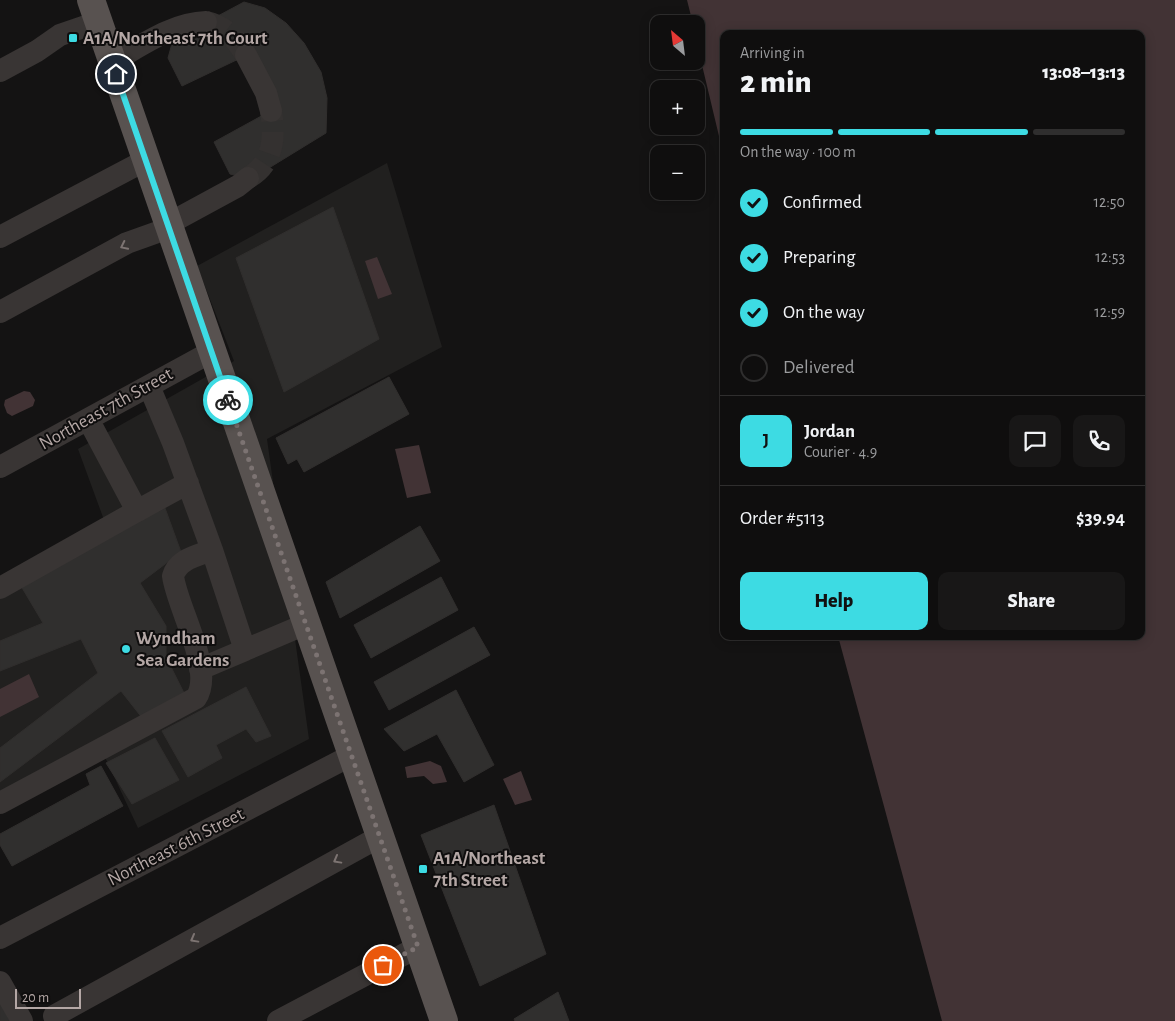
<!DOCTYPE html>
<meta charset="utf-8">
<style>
body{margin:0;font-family:"Alegreya Sans",sans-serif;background:#181717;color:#f1f3f6;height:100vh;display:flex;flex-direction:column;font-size:19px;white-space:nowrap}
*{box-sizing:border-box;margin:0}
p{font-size:16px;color:#9b9c9e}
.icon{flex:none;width:28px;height:28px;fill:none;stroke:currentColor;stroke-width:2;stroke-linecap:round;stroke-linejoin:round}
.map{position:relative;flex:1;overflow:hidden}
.side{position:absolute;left:720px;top:30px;width:425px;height:610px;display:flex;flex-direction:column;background:#0f0e0e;border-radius:10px;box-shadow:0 2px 12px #0003,0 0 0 1px #2f2e2e}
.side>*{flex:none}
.needle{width:32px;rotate:332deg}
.tools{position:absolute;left:650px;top:15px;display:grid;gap:10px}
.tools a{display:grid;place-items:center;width:55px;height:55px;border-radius:10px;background:#0f0e0e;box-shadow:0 2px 12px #0003,0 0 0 1px #2f2e2e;font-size:25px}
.scale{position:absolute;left:15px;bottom:12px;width:66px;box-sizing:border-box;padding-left:5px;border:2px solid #b4a7a5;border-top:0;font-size:14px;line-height:18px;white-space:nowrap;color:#b4a7a5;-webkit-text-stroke:4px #0f0e0e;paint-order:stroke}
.pin{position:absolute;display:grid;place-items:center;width:42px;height:42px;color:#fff;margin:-21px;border:2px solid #fff;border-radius:50%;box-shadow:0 1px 5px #0007}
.courier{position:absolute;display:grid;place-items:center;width:50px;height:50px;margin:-25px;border:4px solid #3ddbe3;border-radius:50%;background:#fff;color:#222;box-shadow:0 1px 6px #0007}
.summary em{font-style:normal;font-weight:800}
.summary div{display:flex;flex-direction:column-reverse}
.summary{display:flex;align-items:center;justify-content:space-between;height:85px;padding:0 20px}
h1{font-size:32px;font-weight:800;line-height:38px}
.bar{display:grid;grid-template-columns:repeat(4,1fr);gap:8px 5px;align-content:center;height:60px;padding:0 20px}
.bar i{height:6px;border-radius:4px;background:#2f2e2e}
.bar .active{background:#3ddbe3}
.bar p{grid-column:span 4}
.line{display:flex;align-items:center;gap:12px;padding:0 20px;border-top:1px solid #2f2e2e}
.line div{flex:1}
.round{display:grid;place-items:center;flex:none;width:52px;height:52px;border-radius:10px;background:#181717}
ol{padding:0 20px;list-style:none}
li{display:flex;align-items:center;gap:15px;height:55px}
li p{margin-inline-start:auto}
li .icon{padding:5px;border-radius:50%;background:#3ddbe3;color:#111;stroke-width:4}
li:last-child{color:#9b9c9e}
li i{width:28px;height:28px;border:2px solid #2f2e2e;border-radius:50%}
.cta{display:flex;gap:10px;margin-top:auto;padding:10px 20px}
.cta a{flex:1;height:58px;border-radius:10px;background:#3ddbe3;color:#111;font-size:20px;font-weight:800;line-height:58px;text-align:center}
.cta a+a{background:#181717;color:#f1f3f6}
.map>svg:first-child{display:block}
.built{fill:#21201f}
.water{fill:#423335}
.building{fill:#302f2e;stroke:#302e2d}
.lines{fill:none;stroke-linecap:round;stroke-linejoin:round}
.minor-tunnel{stroke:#343130;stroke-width:22;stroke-dasharray:22 11;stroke-linecap:butt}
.minor{stroke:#393534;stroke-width:22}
.major{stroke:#585250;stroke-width:28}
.oneway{stroke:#7d7472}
.done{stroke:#7c7372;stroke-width:5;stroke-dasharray:0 9}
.route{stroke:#3ddbe3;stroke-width:6}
.poi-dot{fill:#3ddbe3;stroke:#0f0e0e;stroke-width:2}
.labels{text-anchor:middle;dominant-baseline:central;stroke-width:4;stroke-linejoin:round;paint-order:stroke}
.poi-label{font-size:19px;font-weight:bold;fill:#b4a7a5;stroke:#0f0e0e;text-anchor:start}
.street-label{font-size:19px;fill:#b4a7a5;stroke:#0f0e0e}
</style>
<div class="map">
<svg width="1175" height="1021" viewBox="0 0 1175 1021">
<rect width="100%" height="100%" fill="#141313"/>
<path class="built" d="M387,163L442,347L267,439L309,739L138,828L98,742L0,796V579L104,520L78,449L234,361L197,266Z"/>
<path class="water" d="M687,0H1175V1021H942L838,636H1141V34H724V157L696,40V24H693Z
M377,257L392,294L378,299L365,261Z
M24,391L30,392L35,400L33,406L12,416L7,413L4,405L5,400Z
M419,445L431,493L407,498L395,449Z
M29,674L39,697L0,717V689Z
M430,761L441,766L447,782L433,784L424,776L407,778L405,767Z
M521,771L532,800L515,805L503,779Z"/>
<path class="building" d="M244,2L265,8L286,23L304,43L321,72L327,98L326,133L251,179L230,174L214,142L276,108L249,54L182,86L168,58L173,40Z
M333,207L379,339L284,392L236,258Z
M389,377L409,414L304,472L297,459L288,464L276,438Z
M165,508L181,552L140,583L166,626V657L185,695L143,719L121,691L0,782V748L98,673L81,639L0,671V641L43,623L18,581Z
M420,526L440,561L340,618L326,582Z
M441,577L458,610L371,658L354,625Z
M474,627L490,655L389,710L374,682Z
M246,687L271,736L256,742L246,729L216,745L222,758L188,777L162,731Z
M456,690L494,765L464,782L437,734L404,751L384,729Z
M155,738L179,780L132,804L106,763Z
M101,766L123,806L12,866L0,845V834L90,785L86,774Z
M494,805L546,954L480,986L421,835Z
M558,992L569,1021H515L514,1019Z
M0,1002L10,1021H0Z"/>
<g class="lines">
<path class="minor-tunnel" d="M206,22C225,26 236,39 246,55
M248,178C274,163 275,137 271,111"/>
<path class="minor" d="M246,55L266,93L271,111
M112,62C141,46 172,23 206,22
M0,71L37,51L60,35L98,22
M168,224L238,186L248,178
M0,237L146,160
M0,312L127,243L169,228
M149,386L173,443L212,550
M88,419L137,511L188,483
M0,467L211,352
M0,588L137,511
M245,650L306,624
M0,803L196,698C215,670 177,608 173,576C178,559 197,556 212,550L245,650L200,669
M0,938L352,755
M0,982L22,1021
M56,1021L54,1016L379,837
M278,1021L418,947"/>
<path class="major" d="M91,0L444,1021"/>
</g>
<defs><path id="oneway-chevron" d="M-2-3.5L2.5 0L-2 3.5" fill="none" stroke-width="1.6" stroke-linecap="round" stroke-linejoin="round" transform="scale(1.25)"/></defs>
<g class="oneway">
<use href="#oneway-chevron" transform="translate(124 246) rotate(154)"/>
<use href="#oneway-chevron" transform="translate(337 860) rotate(151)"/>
<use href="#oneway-chevron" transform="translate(194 939) rotate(151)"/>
</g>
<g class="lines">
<path class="done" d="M228,400L418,947L383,965"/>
<path class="route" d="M116,74L228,400"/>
</g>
<g class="poi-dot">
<rect x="68" y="33" width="10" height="10" rx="2.5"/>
<circle cx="126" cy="649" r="5"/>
<rect x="418" y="864" width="10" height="10" rx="2.5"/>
</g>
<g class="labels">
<g class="poi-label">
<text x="83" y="38">A1A/Northeast 7th Court</text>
<text x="136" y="638">Wyndham<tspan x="136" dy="22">Sea Gardens</tspan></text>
<text x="433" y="858">A1A/Northeast<tspan x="433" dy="22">7th Street</tspan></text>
</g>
<g class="street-label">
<text transform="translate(106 409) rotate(-29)">Northeast 7th Street</text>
<text transform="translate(176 847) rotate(-27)">Northeast 6th Street</text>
</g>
</g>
</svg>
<div class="tools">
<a><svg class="needle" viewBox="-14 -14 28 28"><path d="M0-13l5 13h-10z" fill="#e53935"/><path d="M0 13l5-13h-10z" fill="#9b9c9e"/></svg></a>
<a>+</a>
<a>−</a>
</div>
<div class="scale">20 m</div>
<div class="pin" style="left:383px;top:965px;background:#ea580c"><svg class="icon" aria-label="bag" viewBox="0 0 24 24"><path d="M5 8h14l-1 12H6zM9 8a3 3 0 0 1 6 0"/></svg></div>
<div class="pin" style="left:116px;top:74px;background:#1f2937"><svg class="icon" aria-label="home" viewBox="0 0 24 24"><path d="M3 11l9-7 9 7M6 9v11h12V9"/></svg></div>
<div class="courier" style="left:228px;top:400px"><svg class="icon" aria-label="bike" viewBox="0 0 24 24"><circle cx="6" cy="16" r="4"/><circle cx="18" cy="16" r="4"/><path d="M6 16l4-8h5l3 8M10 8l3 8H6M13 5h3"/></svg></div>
<section class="side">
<div class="summary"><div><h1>2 min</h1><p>Arriving in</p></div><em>13:08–13:13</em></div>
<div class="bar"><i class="active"></i><i class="active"></i><i class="active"></i><i></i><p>On the way · 100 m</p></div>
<ol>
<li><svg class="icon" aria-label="check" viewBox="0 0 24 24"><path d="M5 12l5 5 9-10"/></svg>Confirmed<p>12:50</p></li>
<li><svg class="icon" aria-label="check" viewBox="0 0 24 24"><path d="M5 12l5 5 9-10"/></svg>Preparing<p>12:53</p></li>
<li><svg class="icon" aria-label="check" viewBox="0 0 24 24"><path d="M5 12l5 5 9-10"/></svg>On the way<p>12:59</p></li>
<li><i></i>Delivered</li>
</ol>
<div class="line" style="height:90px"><b class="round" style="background:#3ddbe3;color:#111">J</b><div><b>Jordan</b><p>Courier · 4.9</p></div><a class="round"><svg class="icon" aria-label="chat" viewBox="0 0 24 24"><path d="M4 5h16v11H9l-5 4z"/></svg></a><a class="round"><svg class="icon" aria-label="phone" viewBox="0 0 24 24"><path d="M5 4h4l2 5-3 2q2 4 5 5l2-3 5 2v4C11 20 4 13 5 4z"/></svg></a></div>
<div class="line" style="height:65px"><div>Order #5113</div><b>$39.94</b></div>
<div class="cta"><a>Help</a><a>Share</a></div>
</section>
</div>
